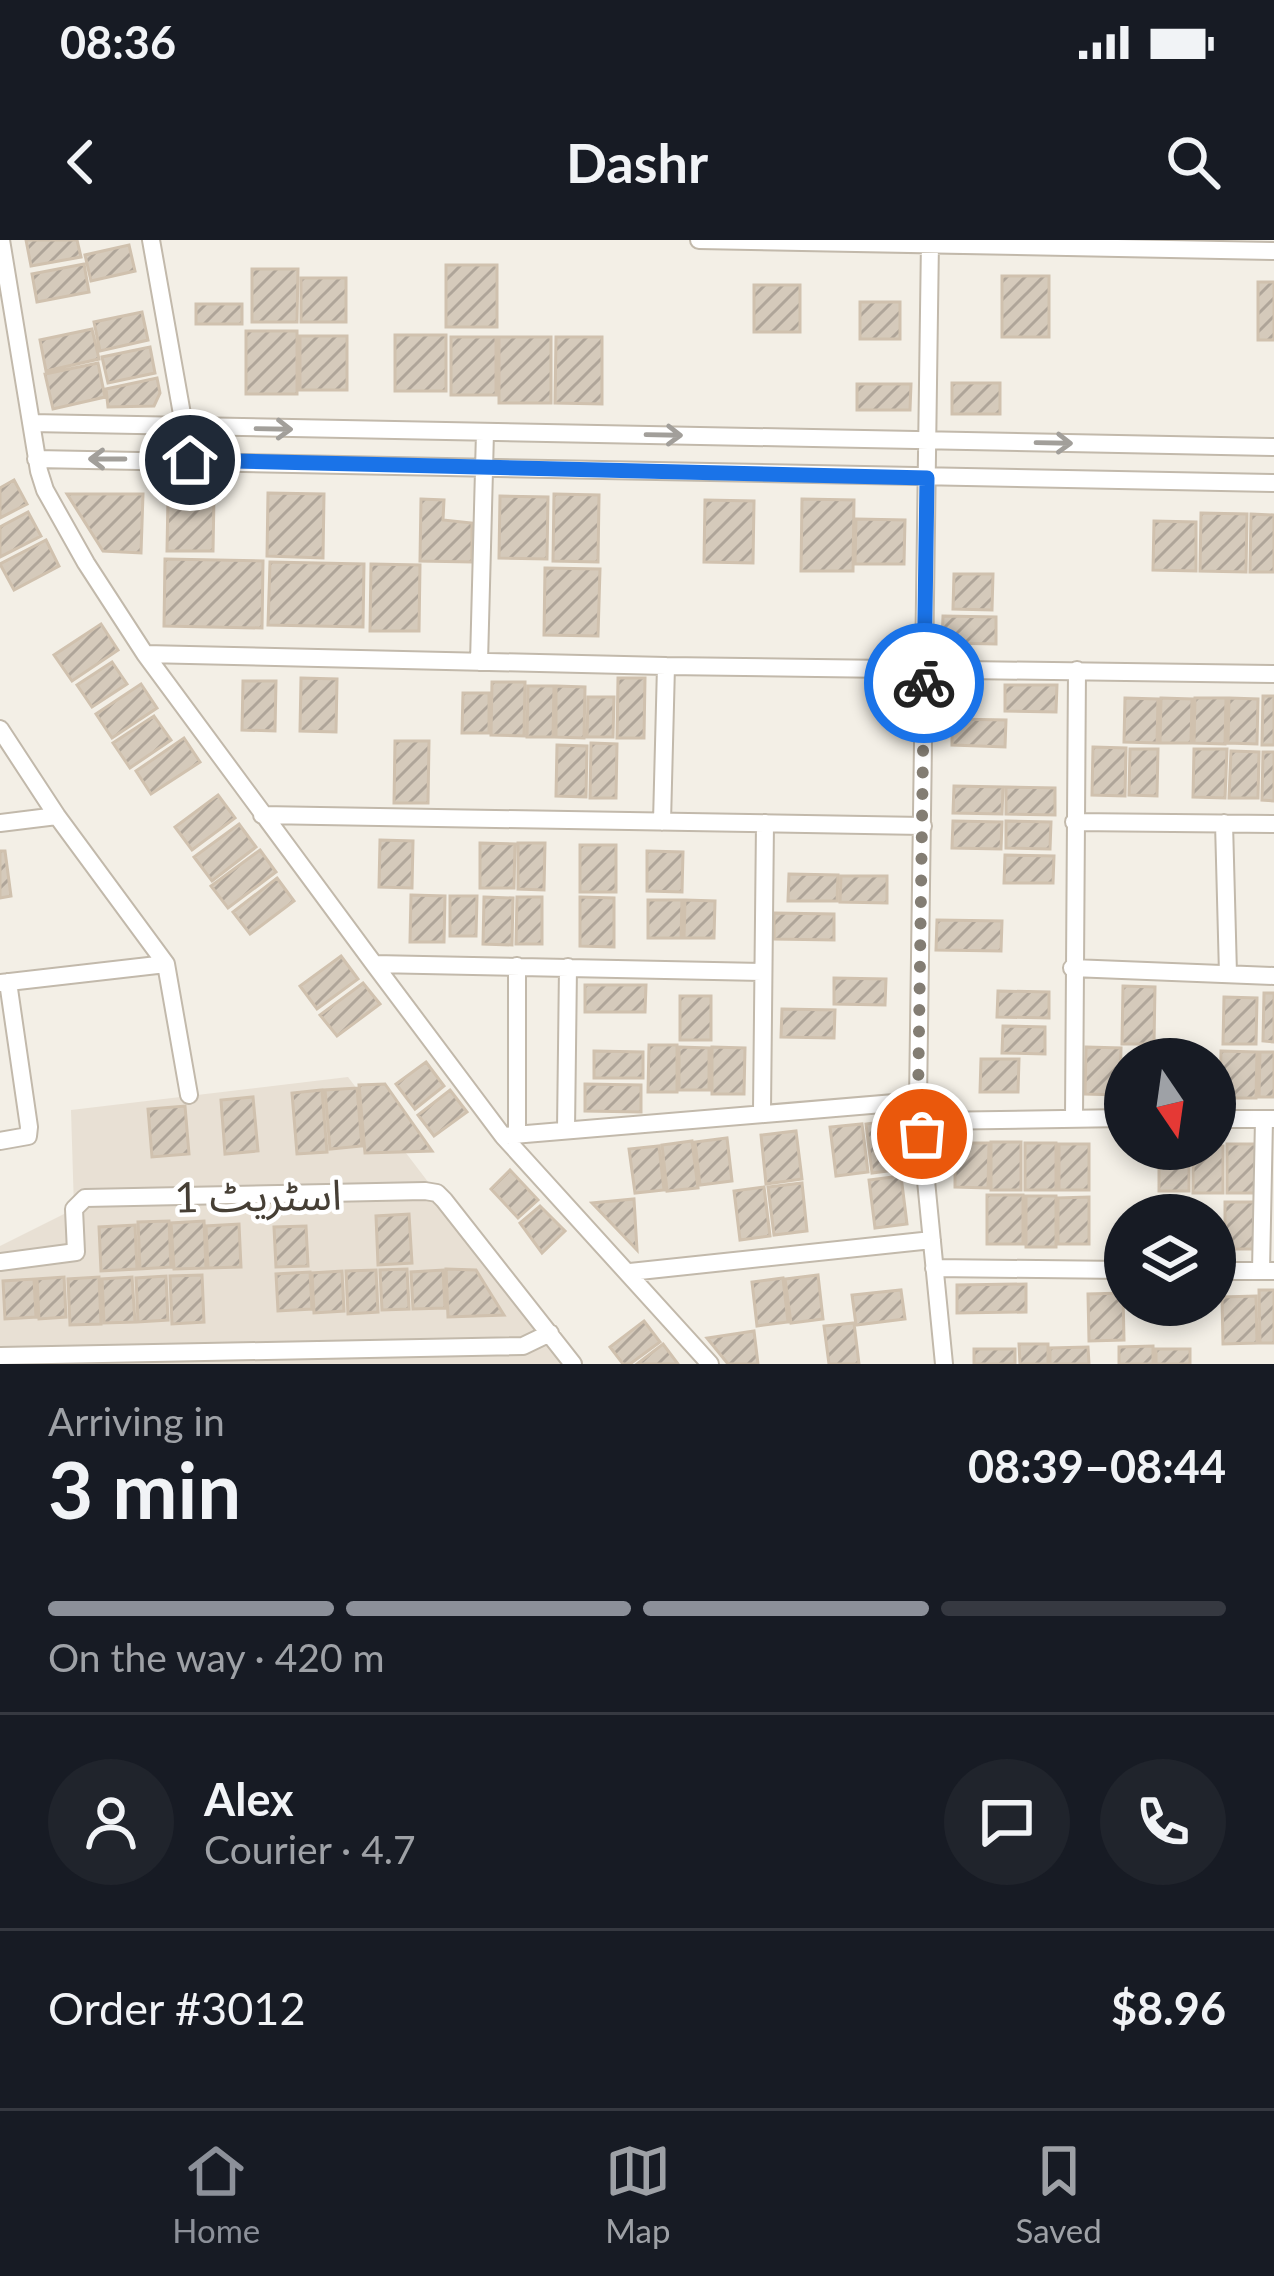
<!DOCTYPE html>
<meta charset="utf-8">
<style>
body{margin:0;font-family:Lato,"Noto Sans Arabic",sans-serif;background:#20242c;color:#f1f3f6;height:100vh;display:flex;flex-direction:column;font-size:45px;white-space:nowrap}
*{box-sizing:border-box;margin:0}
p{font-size:39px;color:#9ea1a6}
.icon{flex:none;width:66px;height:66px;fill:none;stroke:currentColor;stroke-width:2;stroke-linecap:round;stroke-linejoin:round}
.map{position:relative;height:1124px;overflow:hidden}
.panel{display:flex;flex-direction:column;background:#171b24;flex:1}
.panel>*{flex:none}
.needle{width:78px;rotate:167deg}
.buttons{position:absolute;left:1104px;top:798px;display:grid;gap:24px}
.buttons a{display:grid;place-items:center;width:132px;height:132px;border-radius:50%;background:#171b24;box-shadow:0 6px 18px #0003;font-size:60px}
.pin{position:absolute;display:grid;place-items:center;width:102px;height:102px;color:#fff;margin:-51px;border:6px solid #fff;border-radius:50%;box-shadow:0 3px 12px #0007}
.courier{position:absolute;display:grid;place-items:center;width:120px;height:120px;margin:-60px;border:9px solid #1a73e8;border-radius:50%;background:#fff;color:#222;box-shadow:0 3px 15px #0007}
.head em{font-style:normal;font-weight:700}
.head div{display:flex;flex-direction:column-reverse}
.head{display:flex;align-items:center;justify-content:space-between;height:204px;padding:0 48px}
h1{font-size:78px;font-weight:700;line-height:90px}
.bar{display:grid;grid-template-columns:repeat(4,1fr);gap:18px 12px;align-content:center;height:144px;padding:0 48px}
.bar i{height:15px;border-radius:9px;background:#363941}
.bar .current{background:#8c9099}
.bar p{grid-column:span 4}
.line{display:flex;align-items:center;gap:30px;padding:0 48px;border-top:3px solid #363941}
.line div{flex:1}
.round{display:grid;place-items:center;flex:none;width:126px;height:126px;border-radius:63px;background:#20242c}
.status{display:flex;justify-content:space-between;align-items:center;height:84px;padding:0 60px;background:#171b24;direction:ltr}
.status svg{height:33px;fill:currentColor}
header{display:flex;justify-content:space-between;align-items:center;height:156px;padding:0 48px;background:#171b24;font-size:54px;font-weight:700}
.tab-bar{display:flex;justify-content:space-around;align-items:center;height:168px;border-top:3px solid #363941;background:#171b24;font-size:33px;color:#9ea1a6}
.tab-bar a{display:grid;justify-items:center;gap:6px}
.tab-bar .current{color:#8c9099}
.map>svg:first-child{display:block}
.residential{fill:#e8e0d4}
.building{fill:url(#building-hatch);stroke:#d0c1ae;stroke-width:3}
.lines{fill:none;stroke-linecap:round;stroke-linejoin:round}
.minor-casing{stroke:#c2b9ab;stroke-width:20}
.minor{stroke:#fff;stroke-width:16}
.oneway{stroke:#a29f9a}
.done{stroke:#837d73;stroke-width:12;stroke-dasharray:0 21.6}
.route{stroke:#1a73e8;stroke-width:15}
.labels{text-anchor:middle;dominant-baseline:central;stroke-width:9;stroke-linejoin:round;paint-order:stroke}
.street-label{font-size:42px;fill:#463f35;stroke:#fff}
</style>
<div class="status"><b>08:36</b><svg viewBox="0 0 49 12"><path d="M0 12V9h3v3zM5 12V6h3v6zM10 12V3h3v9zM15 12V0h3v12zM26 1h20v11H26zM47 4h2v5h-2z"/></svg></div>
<header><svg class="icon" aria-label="back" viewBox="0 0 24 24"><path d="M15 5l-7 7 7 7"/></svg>Dashr<svg class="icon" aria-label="search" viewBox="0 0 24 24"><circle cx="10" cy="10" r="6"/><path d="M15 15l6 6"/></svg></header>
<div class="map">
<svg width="1274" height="1124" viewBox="0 0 1274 1124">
<defs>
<pattern id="building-hatch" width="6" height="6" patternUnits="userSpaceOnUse" patternTransform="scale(3)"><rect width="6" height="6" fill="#d5cabb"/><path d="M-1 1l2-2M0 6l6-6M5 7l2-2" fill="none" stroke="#afa599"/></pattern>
</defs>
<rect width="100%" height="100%" fill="#f3efe6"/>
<path class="residential" d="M348,837L567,1124H0V1006L74,969L71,870Z"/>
<path class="building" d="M26,0H77L81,17L31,26Z
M129,5L135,31L91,41L85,15Z
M84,24L89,52L37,62L32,34Z
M446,25H497V87H446Z
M252,29H298L297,82H252Z
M1002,36H1049V97H1002Z
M301,38H346V82H301Z
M1258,42H1274V100H1258Z
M754,45H800V92H754Z
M860,62H900V99H860Z
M196,64H242V84H196Z
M142,72L148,100L100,111L94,82Z
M92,89L99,119L46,131L40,100Z
M246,91H297V154H246Z
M395,95H446V151H395Z
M300,96H347V150H300Z
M451,97H496V155H451Z
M499,97H551V163H499Z
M556,97H602V164L555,163Z
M150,107L155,133L108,143L102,117Z
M98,123L105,157L53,169L45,134Z
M157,138L160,153L154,166L108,167L106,149Z
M952,143H1000V174H952Z
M857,144H911L910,170H857Z
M14,240L27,264L0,278V248Z
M268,253L324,254L323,318L267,316Z
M67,254H143L141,313L103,311Z
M554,254L599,255L598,322L553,321Z
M168,256H214L213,311H167Z
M500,256L548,257L547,319L499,318Z
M421,259L444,260L443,280L472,283V322L420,321Z
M802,259L854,260L853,331H801Z
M705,260L754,261L753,323L704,322Z
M28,272L41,296L0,317V287Z
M1201,273L1247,274L1246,332L1200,331Z
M1251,274L1274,275V332H1250Z
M856,279L905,280L904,324H855Z
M1154,281L1196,282V331L1153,330Z
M46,300L59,326L14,350L0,324Z
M165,319L263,321L262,388L164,386Z
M270,322L364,324L363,387L268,385Z
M371,324L420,325L419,391H370Z
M545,328L600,329L598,396L544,395Z
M954,334H993L992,370L953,369Z
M943,376L996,377V404L942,403Z
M101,384L118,410L72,441L54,415Z
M112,422L127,444L92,467L77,445Z
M301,438L337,439L336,492L300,491Z
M618,438H645L644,498H617Z
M243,441H276L275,491L242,490Z
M492,442H525L524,496L491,495Z
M141,444L157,468L112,498L96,474Z
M1005,445H1057L1056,472L1005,471Z
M528,446H554L553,497H527Z
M556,446L585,447L584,498L556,497Z
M463,453H489V493H462Z
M1263,456H1274V505H1262Z
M588,457H614L613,497H587Z
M1125,458L1158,459L1157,503L1124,502Z
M1161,458L1192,459L1191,503H1160Z
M1195,458H1226L1225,504L1194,503Z
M1229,458L1258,459L1257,504L1228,503Z
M154,476L171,500L130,528L113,503Z
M952,479L1006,480L1005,507L952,505Z
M184,498L200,522L151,554L136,531Z
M395,501H429L428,563H394Z
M591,503L617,504L616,558H590Z
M557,505L587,506L586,557L556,556Z
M1093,507L1126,508L1125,556L1092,555Z
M1130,509H1158L1157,556L1129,555Z
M1194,509H1227L1225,558L1193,557Z
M1231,511L1259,512L1258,558H1229Z
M1263,512H1274V561L1262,560Z
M954,546L1003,547L1002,574L953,573Z
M1006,547L1055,548V575L1006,574Z
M218,555L235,578L192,610L175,587Z
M953,581L1002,582L1001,609L952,608Z
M1006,581L1051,582L1050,609L1006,608Z
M239,584L256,607L212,641L194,617Z
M380,600L413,601L412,648L379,647Z
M480,603L515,604L514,648H480Z
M518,603H545L544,650L518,649Z
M580,605H616V652H580Z
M260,610L276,632L228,668L211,646Z
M0,611H5L11,656L0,658Z
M647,611L683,612L682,652L647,651Z
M1005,615L1054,616L1053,643H1004Z
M789,634L838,635L837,661H788Z
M841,636H887V663L840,662Z
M277,638L294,661L250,694L233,672Z
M411,655L445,656L444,702H410Z
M450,656H477L476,696H450Z
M484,657L513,658L512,705L483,704Z
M517,657H542V704H516Z
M580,657L614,658V707L580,706Z
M648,660H682L681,698H648Z
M685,660L715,661L714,698H684Z
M774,673L834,674V700L774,699Z
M937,680L1002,681L1001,711L936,710Z
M341,716L358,739L317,769L300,746Z
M834,738L886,739L885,765L834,764Z
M363,743L380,764L337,796L320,775Z
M585,745H646L645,772H585Z
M1123,746L1155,747L1154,804H1122Z
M998,751L1049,752V778L997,777Z
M1264,753H1274V802L1263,801Z
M680,756H711V800H680Z
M1224,757L1257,758L1256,804H1223Z
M782,769L835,770L834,798L781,797Z
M1003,786L1045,787V814L1002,813Z
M649,805H677V852H648Z
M679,807L709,808V850H679Z
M712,807L745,808L744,854H712Z
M1086,807L1121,808L1120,855L1085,854Z
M594,811L643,812V838H594Z
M1221,811L1257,812L1256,858H1220Z
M1260,812H1274V857H1259Z
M981,819H1019L1018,852H980Z
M426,822L444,846L415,869L396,844Z
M385,844L432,911L365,913L359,845Z
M585,844L641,845V872L585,871Z
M357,848L362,906L330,909L325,850Z
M322,850L327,912L297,914L292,853Z
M450,850L467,872L434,896L418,875Z
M253,857L258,911L225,914L221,860Z
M185,866L189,914L152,917L148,869Z
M897,880L903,929L872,933L866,884Z
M862,884L868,932L836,936L830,887Z
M796,891L802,939L766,944L761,895Z
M727,898L732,941L700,945L695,902Z
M692,901L698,948L667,951L662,905Z
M991,902H1021V950H991Z
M955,903H989L988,948L955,947Z
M1025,903H1056V950H1025Z
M1059,904H1089V950H1059Z
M1227,904H1256V953H1227Z
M659,906L664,950L635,953L629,909Z
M1215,906H1223V953H1193V909Z
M1159,909H1189V951H1159Z
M510,930L538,960L518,978L491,949Z
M901,936L907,984L875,988L869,940Z
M802,943L807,991L774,995L768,947Z
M764,947L770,996L740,1000L734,951Z
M987,955H1023V1004H987Z
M1026,956H1056V1007H1026Z
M1089,957V1004H1058V958Z
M634,959L637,1010L592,963Z
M1162,960H1189V975H1162Z
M1225,962H1256V1009H1225Z
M540,966L565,991L542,1013L520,983Z
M409,974L412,1023L378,1025L376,976Z
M169,981L171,1027L140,1029L138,982Z
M204,981L206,1028L174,1029L171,983Z
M239,984L241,1027L208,1028L206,986Z
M135,985L137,1029L101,1031L99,987Z
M306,986L308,1026L276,1027L274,987Z
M407,1029L409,1069L382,1070L380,1030Z
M446,1029L476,1030L504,1075L448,1077Z
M376,1030L378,1072L348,1074L346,1031Z
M443,1030L445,1068L413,1069L411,1032Z
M342,1031L344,1071L314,1073L312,1033Z
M310,1032L312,1069L278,1071L276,1034Z
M202,1035L204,1082L172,1084L170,1036Z
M818,1035L823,1079L791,1083L785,1039Z
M166,1036L168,1080L138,1082L136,1038Z
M64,1037L66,1077L39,1079L37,1039Z
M99,1037L101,1084L70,1085L68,1039Z
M132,1037L135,1082L104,1083L102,1039Z
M783,1038L788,1082L757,1086L752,1042Z
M34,1039L36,1077L5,1079L3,1041Z
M1026,1044V1072L957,1073V1045Z
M901,1050L905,1079L856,1085L852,1055Z
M1259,1050H1274V1103H1260Z
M1123,1053L1124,1100L1089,1101L1088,1054Z
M1256,1056L1257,1103L1223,1104L1222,1057Z
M644,1081L660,1102L630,1124H623L610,1107Z
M854,1083L859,1124H829L824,1086Z
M754,1091L758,1124H728L707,1098Z
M663,1104L678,1124H637Z
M1019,1104H1048V1124H1020Z
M1153,1106V1124H1119V1107Z
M1088,1107L1089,1124H1050V1108Z
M974,1109H1015V1124H974Z
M1156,1109H1190V1124H1156Z"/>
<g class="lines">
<defs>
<path id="minor" d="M1,0L39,231L45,250L86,323L145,414L374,724L503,896L710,1124
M151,0L190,219
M699,0L1274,11
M930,0L918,861L930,881L923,889L922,900L944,1124
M31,183L1274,207
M36,219L1274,243
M145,414L666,426L1274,434
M479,422L485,192
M0,489L57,576L166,724L189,855
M262,575L923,586
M662,582L666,426
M1074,582L1274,584
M0,583L57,576
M1224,583L1228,734
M374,724L762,732
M517,726V894
M1072,728L1274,736
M0,743L166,724
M762,871L765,583
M1074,878L1077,430
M1215,879H1274
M930,881L1125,878
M566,890L568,727
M503,896L918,861
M0,901L28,896L29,887L8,742
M0,1022L76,1012L74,969L85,958L425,951L437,953L444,960L573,1124
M934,1028L1125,1030
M1215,1031H1274
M1261,1031L1264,879
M630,1032L932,1000
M0,1116L523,1106L550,1093"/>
</defs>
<use href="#minor" class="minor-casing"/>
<use href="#minor" class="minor"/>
</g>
<defs><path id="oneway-shaft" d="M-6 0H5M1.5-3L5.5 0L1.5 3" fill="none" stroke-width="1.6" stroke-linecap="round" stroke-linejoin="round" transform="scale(3)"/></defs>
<g class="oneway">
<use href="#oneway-shaft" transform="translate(274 189) rotate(1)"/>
<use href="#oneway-shaft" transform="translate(664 195) rotate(1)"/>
<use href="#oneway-shaft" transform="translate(1054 203) rotate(1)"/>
<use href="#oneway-shaft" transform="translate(107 219) rotate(-180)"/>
</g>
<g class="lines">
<path class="done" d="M922,894L930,881L918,861L924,443"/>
<path class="route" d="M190,220L927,238L924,443"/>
</g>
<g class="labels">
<g class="street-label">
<text transform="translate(258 955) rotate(-1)">اسٹریٹ 1</text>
</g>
</g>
</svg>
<div class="buttons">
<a><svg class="needle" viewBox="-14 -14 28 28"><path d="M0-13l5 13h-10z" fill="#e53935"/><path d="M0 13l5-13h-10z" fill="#9ea1a6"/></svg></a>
<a><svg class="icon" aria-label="layers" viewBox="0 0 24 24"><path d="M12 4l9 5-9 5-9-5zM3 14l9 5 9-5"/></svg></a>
</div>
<div class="pin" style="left:922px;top:894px;background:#ea580c"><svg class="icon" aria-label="bag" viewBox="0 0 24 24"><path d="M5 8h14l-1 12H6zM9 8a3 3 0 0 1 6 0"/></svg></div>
<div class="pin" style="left:190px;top:220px;background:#1f2937"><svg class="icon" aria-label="home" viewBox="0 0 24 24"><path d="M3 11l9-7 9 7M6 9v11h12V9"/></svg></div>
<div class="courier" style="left:924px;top:443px"><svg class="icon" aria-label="bike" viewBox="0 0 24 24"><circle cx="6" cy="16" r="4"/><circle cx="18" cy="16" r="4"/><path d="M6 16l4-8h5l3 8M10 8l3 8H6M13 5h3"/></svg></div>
</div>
<section class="panel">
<div class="head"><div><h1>3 min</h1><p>Arriving in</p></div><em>08:39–08:44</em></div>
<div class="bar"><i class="current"></i><i class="current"></i><i class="current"></i><i></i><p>On the way · 420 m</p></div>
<div class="line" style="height:216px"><a class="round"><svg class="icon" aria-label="person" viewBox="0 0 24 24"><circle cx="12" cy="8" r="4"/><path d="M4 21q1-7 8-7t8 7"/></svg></a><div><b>Alex</b><p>Courier · 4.7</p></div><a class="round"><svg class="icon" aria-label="chat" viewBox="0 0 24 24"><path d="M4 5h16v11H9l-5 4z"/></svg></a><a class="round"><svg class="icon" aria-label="phone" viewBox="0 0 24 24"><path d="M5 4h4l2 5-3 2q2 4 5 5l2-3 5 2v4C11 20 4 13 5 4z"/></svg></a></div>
<div class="line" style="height:156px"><div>Order #3012</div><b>$8.96</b></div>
</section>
<nav class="tab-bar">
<a class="current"><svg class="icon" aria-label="home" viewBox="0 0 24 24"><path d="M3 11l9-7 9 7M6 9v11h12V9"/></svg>Home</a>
<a><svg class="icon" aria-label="map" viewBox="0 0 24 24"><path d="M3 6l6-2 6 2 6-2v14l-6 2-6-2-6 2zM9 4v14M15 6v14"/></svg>Map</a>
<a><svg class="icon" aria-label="saved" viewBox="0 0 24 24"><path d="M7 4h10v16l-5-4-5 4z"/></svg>Saved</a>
</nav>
